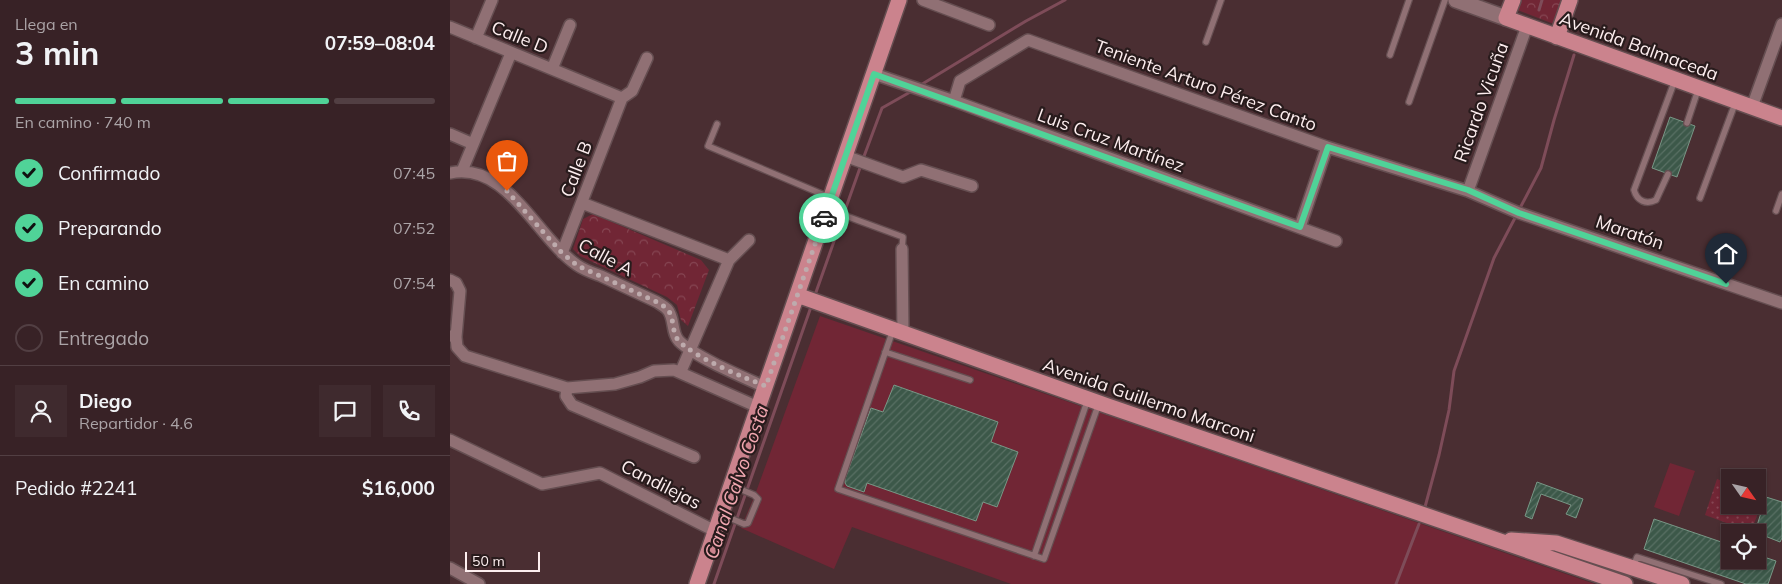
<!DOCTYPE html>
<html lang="es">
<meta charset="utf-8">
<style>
body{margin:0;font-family:Mulish,sans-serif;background:#3f2a2e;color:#f1f3f6;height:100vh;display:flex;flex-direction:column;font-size:19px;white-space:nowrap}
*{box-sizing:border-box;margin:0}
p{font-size:16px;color:#aba4a7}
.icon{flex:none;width:28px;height:28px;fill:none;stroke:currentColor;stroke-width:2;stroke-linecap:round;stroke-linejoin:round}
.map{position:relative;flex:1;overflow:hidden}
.side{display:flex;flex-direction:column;background:#382226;width:450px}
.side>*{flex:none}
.needle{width:32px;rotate:124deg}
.fabs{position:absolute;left:1271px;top:469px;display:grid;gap:10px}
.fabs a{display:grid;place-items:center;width:45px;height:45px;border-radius:0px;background:#382226;box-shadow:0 1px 4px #0004,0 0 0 1px #523f43;font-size:25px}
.scale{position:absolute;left:15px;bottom:12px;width:75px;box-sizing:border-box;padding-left:5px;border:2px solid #fdeeef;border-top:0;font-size:14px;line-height:18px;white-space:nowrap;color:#fdeeef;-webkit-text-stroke:4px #281b1c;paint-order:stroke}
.pin{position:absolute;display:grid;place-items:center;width:42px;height:42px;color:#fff;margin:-51px -21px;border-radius:50% 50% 50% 0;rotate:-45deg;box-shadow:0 0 5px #0007}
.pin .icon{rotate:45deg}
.courier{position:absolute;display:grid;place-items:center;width:50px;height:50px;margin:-25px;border:4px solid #50d398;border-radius:50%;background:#fff;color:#222;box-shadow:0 1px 6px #0007}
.overview em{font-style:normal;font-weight:700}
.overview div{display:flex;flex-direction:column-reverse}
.overview{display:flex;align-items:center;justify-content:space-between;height:85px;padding:0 15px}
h1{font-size:32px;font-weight:700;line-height:38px}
.bar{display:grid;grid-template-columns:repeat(4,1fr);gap:8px 5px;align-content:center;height:60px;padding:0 15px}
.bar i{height:6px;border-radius:4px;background:#523f43}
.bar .selected{background:#50d398}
.bar p{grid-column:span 4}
.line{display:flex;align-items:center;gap:12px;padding:0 15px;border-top:1px solid #523f43}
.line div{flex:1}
.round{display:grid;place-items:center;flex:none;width:52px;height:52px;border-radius:0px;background:#3f2a2e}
ol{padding:0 15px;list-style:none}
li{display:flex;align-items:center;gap:15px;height:55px}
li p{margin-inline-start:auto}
li .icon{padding:5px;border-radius:50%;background:#50d398;color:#111;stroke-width:4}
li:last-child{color:#aba4a7}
li i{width:28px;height:28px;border:2px solid #523f43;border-radius:50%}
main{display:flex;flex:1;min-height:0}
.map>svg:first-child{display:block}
.grass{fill:url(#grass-dots)}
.forest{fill:url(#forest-crowns)}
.pitch{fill:#712635}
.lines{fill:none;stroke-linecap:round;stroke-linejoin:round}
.stream{stroke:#7e4c59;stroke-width:3}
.building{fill:url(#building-hatch);stroke:#799786}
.lane-casing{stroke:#654e51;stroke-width:8}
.street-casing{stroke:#654e51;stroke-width:14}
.secondary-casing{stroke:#654e51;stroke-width:18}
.primary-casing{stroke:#654e51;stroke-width:18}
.lane{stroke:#907074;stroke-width:5.5}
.street{stroke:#907074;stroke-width:11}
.secondary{stroke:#907074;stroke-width:15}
.primary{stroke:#cb838d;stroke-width:15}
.lane-bridge-casing{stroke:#654e51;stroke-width:8;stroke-linecap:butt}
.lane-bridge{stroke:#907074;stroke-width:5.5}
.done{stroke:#beabad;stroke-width:5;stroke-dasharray:0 9}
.route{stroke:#50d398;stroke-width:6}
.labels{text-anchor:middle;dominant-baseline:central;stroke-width:4.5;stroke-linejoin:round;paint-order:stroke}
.street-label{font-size:18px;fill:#fdeeef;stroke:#281b1c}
.water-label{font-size:19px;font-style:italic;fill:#f2a8b1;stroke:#281b1c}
</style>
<main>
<section class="side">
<div class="overview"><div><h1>3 min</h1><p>Llega en</p></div><em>07:59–08:04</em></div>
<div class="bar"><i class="selected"></i><i class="selected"></i><i class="selected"></i><i></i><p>En camino · 740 m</p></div>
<ol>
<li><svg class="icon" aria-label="check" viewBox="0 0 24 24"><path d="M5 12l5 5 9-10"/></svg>Confirmado<p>07:45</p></li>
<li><svg class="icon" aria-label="check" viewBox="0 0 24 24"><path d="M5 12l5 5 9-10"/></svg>Preparando<p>07:52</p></li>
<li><svg class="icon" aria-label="check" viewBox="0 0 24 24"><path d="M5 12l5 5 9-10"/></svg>En camino<p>07:54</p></li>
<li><i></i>Entregado</li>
</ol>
<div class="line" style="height:90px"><a class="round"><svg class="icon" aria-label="person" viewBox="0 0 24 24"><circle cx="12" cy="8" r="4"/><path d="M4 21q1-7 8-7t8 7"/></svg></a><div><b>Diego</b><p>Repartidor · 4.6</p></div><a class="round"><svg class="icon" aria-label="chat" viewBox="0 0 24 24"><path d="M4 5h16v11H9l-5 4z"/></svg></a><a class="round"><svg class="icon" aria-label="phone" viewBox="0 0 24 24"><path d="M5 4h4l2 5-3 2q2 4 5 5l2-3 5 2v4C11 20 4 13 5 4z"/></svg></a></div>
<div class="line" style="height:65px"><div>Pedido #2241</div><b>$16,000</b></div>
</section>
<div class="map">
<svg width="1332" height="584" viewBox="0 0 1332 584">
<defs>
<pattern id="grass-dots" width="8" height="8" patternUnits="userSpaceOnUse" patternTransform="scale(1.25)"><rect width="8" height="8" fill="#712635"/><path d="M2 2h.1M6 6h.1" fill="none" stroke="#864653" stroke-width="1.8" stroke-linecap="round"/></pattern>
<pattern id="forest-crowns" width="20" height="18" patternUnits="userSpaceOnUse" patternTransform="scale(1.25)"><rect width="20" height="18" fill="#712635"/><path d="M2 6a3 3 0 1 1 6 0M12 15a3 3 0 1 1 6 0" fill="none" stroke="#864653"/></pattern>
<pattern id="building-hatch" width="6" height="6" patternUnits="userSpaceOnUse" patternTransform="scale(1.25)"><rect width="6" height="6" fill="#3c5849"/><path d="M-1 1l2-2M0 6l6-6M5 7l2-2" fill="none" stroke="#597064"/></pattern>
</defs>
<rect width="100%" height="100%" fill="#4a2e32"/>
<path class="grass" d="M1267,479L1280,484V505H1308V493L1314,496L1301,532L1255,515Z"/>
<path class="forest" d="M1065,0H1118L1109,26L1062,8Z
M143,214L251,260L259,270L238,326L231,320L227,305L217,297L130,256L123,249L133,219Z"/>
<path class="pitch" d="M370,316L1145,584H561L402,527L384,569L291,528L306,492Z
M1220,463L1245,471L1229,516L1204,507Z"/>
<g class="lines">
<path class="stream" d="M1089,10L1092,0
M469,86L576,21L615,0
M413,159L432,108L462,91
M1069,210L1091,168L1104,120L1124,55
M365,295L411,165
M975,507L989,455L999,410L1004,371L1044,258L1066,216
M264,584L362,304
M946,584L969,524"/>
</g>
<path class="building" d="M1220,117L1245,126L1227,177L1202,168Z
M444,385L548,422L541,442L568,452L547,507L533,502L526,521L417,483L414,492L397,486L395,483V479L421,408L433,412Z
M1087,482L1133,499L1126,518L1116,514L1121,505L1091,494L1082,519L1075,516Z
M1316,497L1332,502V538L1330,542L1305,532Z
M1204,519L1280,545V560H1308V555L1326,561L1318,584H1296L1194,549Z"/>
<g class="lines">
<defs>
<path id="lane" d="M756,42L771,0
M940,55L959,0
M959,102L995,0
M1237,123L1248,90
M267,124L258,146L379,197
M1218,174L1206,200C1196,205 1187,201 1184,190L1225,80
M1250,198L1286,101
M377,209L453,237L452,249
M1326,211L1332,194
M443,330L388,489L594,559L649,403
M435,352L520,380
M280,518L294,524L298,523L308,499L304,495L283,486
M584,556L638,399
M1183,567L1187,557L1271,584"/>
<path id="street" d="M473,0L539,25
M0,27L172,98
M26,38L42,0
M102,69L120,25
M424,74L504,101L886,241
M172,98L182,91L197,58
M504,101L510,81L578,40L877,147L1018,191L1069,213L1332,303
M1302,107L1332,24
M0,134L23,144
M395,156L453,177L471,170L522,186
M12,171L61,53
M0,173C57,161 86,237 127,265C134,270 143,273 151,276C170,285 188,293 207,302C210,304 214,306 217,309C225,317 221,333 229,341C245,357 293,377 315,387
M1018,191L1077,26
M132,203L279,260
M850,227L877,147
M452,249L453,333
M112,253L172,98
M0,280L6,283L10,291L6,337
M0,336L6,337L7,347L15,356L117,388L165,384L190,377L204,371L224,370L308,407
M231,371L279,260L299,240
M117,388L116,396L122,405L244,457
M0,440L92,484L150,473L265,531
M0,568L29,584"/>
<path id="secondary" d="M1006,0L1056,18"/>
<path id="primary" d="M1063,0L1056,18L1332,118
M1107,37L1120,0
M347,295L658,406L1175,584
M1061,540L1106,543L1232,584
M247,584L449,0"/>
</defs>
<use href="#lane" class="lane-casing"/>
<use href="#street" class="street-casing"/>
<use href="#secondary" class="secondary-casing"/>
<use href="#primary" class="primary-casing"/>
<use href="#lane" class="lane"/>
<use href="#street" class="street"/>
<use href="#secondary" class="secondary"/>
<use href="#primary" class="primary"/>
<defs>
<path id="lane-bridge" d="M271,515L280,518"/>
</defs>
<use href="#lane-bridge" class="lane-bridge-casing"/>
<use href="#lane-bridge" class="lane-bridge"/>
</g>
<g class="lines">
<path class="done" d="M57,191L112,253L128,266L207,302C210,304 214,306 217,309C225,317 221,333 229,341C244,357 294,378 316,386L374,218"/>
<path class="route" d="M374,218L424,74L850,227L878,147L1018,190L1069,213L1276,284"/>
</g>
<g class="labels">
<g class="street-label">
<text transform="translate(70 37) rotate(22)">Calle D</text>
<text transform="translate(1189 46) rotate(20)">Avenida Balmaceda</text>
<text transform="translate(756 85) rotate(20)">Teniente Arturo Pérez Canto</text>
<text transform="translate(1031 102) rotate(-70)">Ricardo Vicuña</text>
<text transform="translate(661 140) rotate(20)">Luis Cruz Martínez</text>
<text transform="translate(126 169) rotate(-69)">Calle B</text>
<text transform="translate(1180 232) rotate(19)">Maratón</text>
<text transform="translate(156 257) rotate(28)">Calle A</text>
<text transform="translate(699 400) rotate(19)">Avenida Guillermo Marconi</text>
<text transform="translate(211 484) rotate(27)">Candilejas</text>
</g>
<g class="water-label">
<text transform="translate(286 482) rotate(-71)">Canal Calvo Costa</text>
</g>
</g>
</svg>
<div class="fabs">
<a><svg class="needle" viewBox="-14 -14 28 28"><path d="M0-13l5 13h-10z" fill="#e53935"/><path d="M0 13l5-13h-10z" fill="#aba4a7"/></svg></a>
<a><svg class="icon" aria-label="locate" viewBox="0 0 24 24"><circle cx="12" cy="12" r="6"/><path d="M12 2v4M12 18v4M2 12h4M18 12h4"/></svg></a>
</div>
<div class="scale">50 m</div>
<div class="pin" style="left:57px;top:191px;background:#ea580c"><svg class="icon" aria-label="bag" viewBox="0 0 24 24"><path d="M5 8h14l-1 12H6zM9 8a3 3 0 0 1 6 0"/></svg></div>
<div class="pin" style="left:1276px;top:284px;background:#1f2937"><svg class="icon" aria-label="home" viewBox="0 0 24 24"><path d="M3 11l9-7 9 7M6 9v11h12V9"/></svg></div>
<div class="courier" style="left:374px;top:218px"><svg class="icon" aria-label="car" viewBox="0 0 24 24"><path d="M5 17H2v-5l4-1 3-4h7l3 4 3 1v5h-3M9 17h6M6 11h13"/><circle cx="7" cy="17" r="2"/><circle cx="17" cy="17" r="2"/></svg></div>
</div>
</main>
